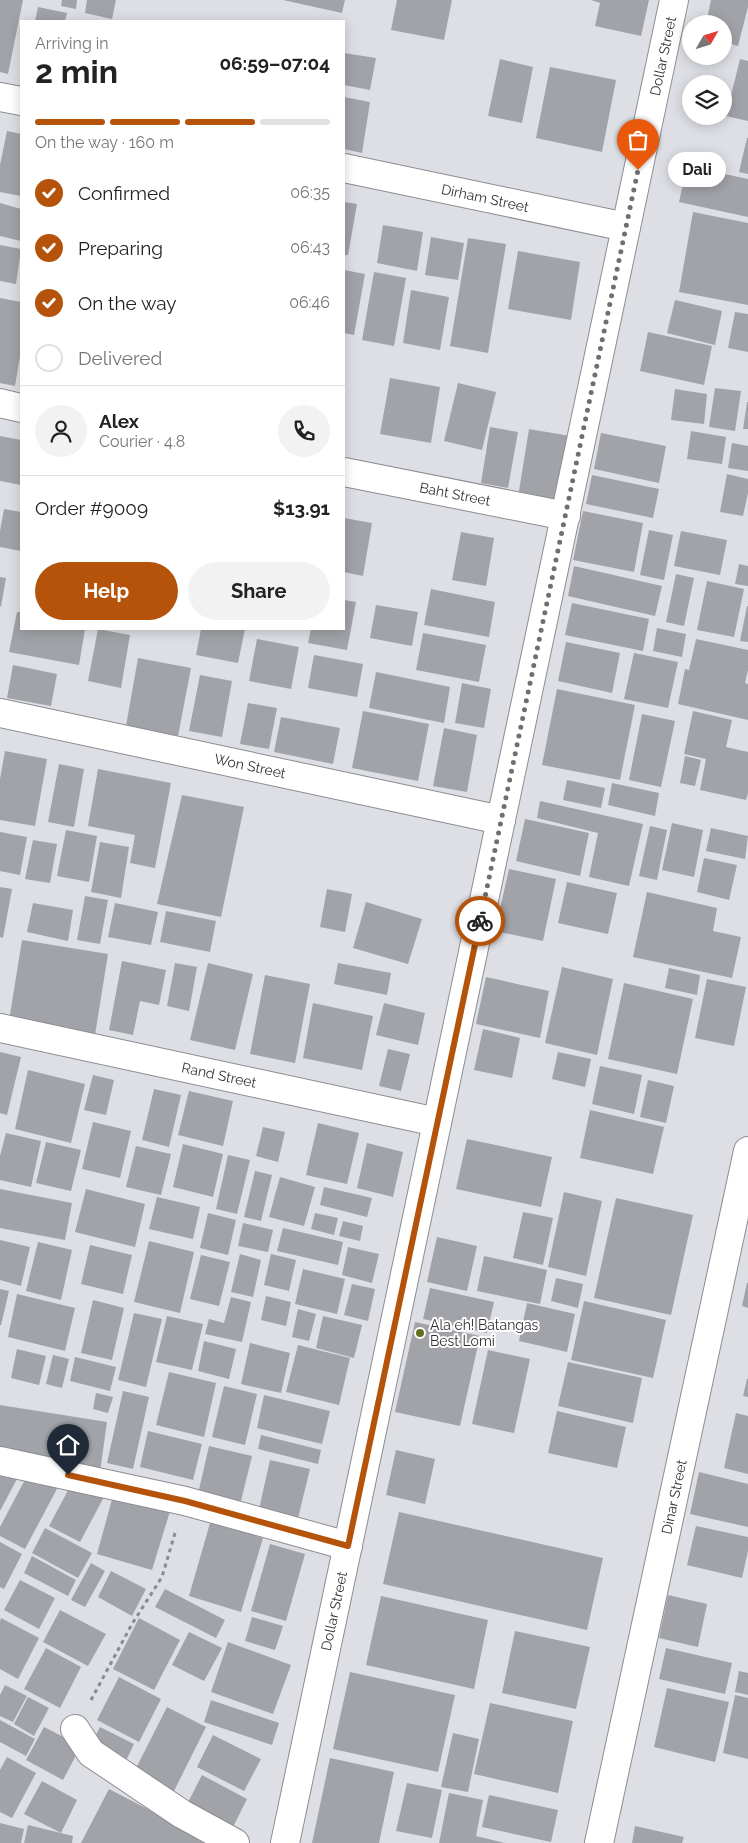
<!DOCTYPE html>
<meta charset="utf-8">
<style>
body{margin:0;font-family:Raleway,sans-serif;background:#f2f2f2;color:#222;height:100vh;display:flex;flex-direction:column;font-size:19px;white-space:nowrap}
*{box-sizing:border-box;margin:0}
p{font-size:16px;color:#767676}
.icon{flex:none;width:28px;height:28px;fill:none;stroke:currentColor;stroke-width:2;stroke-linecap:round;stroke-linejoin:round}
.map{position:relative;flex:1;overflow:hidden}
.drawer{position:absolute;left:20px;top:20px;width:325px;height:610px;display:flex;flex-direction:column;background:#fff;border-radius:0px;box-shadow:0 2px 12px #0003}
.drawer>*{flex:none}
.needle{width:32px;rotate:51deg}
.buttons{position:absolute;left:682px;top:15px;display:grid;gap:10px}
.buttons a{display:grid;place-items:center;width:50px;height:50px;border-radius:50%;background:#fff;box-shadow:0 2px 12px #0003;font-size:25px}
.pin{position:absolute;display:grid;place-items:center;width:42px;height:42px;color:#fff;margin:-51px -21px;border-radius:50% 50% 50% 0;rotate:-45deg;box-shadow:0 0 5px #0007}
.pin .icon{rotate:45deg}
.courier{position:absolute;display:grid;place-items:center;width:50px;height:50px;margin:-25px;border:4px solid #b45309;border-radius:50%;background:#fff;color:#222;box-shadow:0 1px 6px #0007}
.bubble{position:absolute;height:35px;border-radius:18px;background:#fff;box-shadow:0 2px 12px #0003;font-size:16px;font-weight:700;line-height:35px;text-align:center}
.summary em{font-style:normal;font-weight:700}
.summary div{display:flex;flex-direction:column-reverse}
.summary{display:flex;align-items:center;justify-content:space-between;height:85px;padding:0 15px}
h1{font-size:32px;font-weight:700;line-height:38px}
.bar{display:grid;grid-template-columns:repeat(4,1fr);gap:8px 5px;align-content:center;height:60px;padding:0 15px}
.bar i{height:6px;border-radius:4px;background:#e0e0e0}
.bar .current{background:#b45309}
.bar p{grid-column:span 4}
.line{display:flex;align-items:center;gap:12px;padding:0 15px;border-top:1px solid #e0e0e0}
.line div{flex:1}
.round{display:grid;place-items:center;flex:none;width:52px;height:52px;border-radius:26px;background:#f2f2f2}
ol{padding:0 15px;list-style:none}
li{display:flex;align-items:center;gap:15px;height:55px}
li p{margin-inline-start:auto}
li .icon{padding:5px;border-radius:50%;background:#b45309;color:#fff;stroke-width:4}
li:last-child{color:#767676}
li i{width:28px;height:28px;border:2px solid #e0e0e0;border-radius:50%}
.cta{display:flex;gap:10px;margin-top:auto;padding:10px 15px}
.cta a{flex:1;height:58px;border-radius:30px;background:#b45309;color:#fff;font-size:20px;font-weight:700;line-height:58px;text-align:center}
.cta a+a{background:#f2f2f2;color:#222}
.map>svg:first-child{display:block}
.building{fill:#a1a3a8}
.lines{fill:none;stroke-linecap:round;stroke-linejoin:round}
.street-casing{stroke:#8b8d92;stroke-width:30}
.secondary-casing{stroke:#8b8d92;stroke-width:30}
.path{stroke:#8a8b8f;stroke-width:3;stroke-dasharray:4 4;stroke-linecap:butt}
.street{stroke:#fff;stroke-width:28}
.secondary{stroke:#fff;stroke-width:28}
.done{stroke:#6e6f73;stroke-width:5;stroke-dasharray:0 9}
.route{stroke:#b45309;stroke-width:6}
.poi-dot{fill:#62711e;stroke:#fff;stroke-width:2}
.labels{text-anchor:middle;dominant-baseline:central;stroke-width:4;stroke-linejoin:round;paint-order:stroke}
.street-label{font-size:14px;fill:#323335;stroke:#fff}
.poi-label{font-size:14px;fill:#323335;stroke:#fff;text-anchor:start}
</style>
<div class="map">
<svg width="748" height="1843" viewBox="0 0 748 1843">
<rect width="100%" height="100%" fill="#dddfe5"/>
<path class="building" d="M0,0H23L8,74L0,72Z
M62,0H77L76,9L61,6Z
M87,0H116L112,19L85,13Z
M283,0H345L342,13Z
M397,0H452L444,40L391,30Z
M591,0H649L641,36L595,26L600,3Z
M711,0H748V7L738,46L724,42V24H706Z
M38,7L67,13L65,21H35Z
M344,53L376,58L370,90L344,85Z
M500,59L533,67L522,123L488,116Z
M740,59L748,61V121L726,116Z
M550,67L616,80L602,152L536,138Z
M344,97L370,102L362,153L344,149Z
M7,131L21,134V196L0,192V165Z
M747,138H748V174L739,172Z
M687,166L748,179V217L679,202Z
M344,202L357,204L348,255H344Z
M0,203L21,209V241L0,236Z
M693,212L748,223V305L679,292Z
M383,225L423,232L417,271L377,263Z
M431,237L464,243L458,280L425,275Z
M468,238L506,244L488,353L450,346Z
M0,245L21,249L16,284L0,281Z
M518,251L580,262L571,320L508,309Z
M344,270L365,274L354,335L344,333Z
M374,272L406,278L394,346L362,340Z
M411,290L449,297L440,350L403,343Z
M0,298L21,302V350L15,386L0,383Z
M675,300L722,311L715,345L667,333Z
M735,312L748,314V352L728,348Z
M648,332L712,346L704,385L640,371Z
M390,378L440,387L431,443L380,434Z
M458,383L496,392L482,450L444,441Z
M715,388L741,391L735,431L709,427Z
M675,389L707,394L704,424L671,420Z
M747,402H748V429H743Z
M490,427L518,432L508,488L481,483Z
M529,429L576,437L564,505L518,497Z
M691,431L726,437L722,464L687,459Z
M601,433L666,446L659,483L594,469Z
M0,436L21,440V485L0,481Z
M732,443L748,446V471L728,468Z
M727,474L748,479V493L743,516L720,512Z
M592,475L659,489L653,518L586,504Z
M4,509L21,512V551L0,547V531Z
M583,511L643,523L634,572L573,560Z
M344,518L372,523L363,576L344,572Z
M649,530L673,535L664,580L640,575Z
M681,531L727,540L720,575L674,566Z
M461,532L494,538L486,586L452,580Z
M739,564L748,566V586L735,584Z
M574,566L662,586L655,616L568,596Z
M676,574L694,578L684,626L666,622Z
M0,577L6,578L1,607L0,606Z
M707,581L744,589L734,637L697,630Z
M431,589L495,602L489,637L424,625Z
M344,600L356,602L347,650L308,643L311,629H344Z
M572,603L649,619L643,651L565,635Z
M376,605L418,612L412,646L370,638Z
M747,606H748V642L740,641Z
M17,612H21V629H85L79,665L9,652Z
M657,628L686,634L682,657L653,651Z
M98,629L130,635L121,688L88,681Z
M201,629H245L238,663L196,655Z
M423,633L486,645L479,682L416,670Z
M257,639L299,647L291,689L249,681Z
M696,639L748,650V670L745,683L748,684V720L678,704L685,669L689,670Z
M566,642L620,653L612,693L558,681Z
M634,653L678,662L668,708L624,699Z
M314,655L363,664L357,697L308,688Z
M138,658L191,668L178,736L126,726Z
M13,665L57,674L51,706L7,698Z
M376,672L450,687L444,723L369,708Z
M200,675L232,681L222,737L189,731Z
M462,683L491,689L484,728L455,723Z
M557,689L635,705L620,780L542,765Z
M248,703L277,708L269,749L240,744Z
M363,711L429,724L418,781L352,768Z
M693,711L732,720L726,747L748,752V793L746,800L700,790L706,759L684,754Z
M642,714L675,721L661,787L629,780Z
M281,717L340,728L333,764L274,752Z
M444,728L477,735L467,792L433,786Z
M5,751L47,759L35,826L0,820V779Z
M685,756L701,760L695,786L680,783Z
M59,764L84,769L74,827L48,822Z
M98,769L171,783L155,868L130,863L135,835L88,826Z
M567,780L605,788L601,808L563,800Z
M612,783L659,793L655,816L608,805Z
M182,795L244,807L221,917L157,904Z
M540,801L643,824L629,886L589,877L598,833L537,818Z
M525,819L589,833L580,876L516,861Z
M672,823L703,830L694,877L662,870Z
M650,826L667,830L657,880L639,876Z
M711,828L748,836L745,859L706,851Z
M66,830L97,836L89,882L57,876Z
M0,832L27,837L20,875L0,871Z
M33,840L57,844L50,883L25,879Z
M100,842L129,847L121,898L91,892Z
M704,858L737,865L729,900L697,892Z
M509,869L556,879L543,941L495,931Z
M567,882L617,893L608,934L558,923Z
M0,887L12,889L3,938L0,937Z
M327,889L352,894L345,932L320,927Z
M647,892L717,908L713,931L741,937L732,978L633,957Z
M85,896L108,900L100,944L77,940Z
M366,902L422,919L408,964L353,948Z
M33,903L73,910L68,941L27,932Z
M115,903L158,912L151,945L108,937Z
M166,911L216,921L210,952L160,942Z
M22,940L108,954L95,1035L9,1021Z
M122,961L166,970L159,1005L140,1001L133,1035L109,1030Z
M175,963L197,967L189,1011L167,1006Z
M208,963L253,974L235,1050L190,1040Z
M338,963L391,973L387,995L334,984Z
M562,967L613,979L597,1055L545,1043Z
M669,968L700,975L697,995L665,988Z
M265,975L310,984L295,1063L250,1054Z
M486,977L549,991L540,1038L476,1024Z
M707,979L746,987L734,1046L695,1038Z
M624,983L693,999L677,1074L608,1059Z
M313,1003L373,1016L362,1070L303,1058Z
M384,1003L425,1013L418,1045L376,1035Z
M483,1029L520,1038L512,1078L474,1070Z
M388,1049L410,1054L401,1091L379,1086Z
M0,1052L21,1057L7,1115L0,1113Z
M558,1052L591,1059L585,1087L552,1079Z
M600,1066L642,1075L634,1114L592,1104Z
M28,1070L85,1084L71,1143L15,1129Z
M93,1075L114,1080L106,1115L84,1110Z
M648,1080L674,1086L666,1123L640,1117Z
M154,1089L181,1095L169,1147L142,1140Z
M189,1091L233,1101L223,1146L178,1135Z
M590,1110L664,1127L653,1174L580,1158Z
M93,1122L131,1131L120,1178L82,1169Z
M318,1123L359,1133L347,1184L306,1175Z
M263,1127L285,1132L278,1162L256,1156Z
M6,1133L41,1141L31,1187L0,1180V1156Z
M467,1139L552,1157L541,1207L456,1189Z
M46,1142L81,1150L71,1191L36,1183Z
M367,1143L403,1152L393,1197L357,1188Z
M183,1144L223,1154L213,1197L173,1187Z
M136,1146L171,1154L161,1195L126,1187Z
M228,1155L250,1160L237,1214L216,1209Z
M255,1171L272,1175L261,1221L244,1217Z
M280,1177L315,1187L304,1226L269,1217Z
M324,1187L372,1198L367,1217L320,1205Z
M0,1189L72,1203L65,1240L0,1228Z
M86,1189L145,1204L135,1247L75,1232Z
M564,1192L602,1201L586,1276L548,1267Z
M157,1197L200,1207L193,1239L149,1229Z
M616,1198L693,1215L671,1315L594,1298Z
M523,1212L553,1218L543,1265L513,1258Z
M208,1213L236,1220L228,1255L200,1248Z
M315,1213L338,1218L334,1235L311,1229Z
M343,1221L363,1226L360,1241L339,1236Z
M243,1223L273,1230L268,1252L238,1246Z
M283,1228L343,1242L338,1265L277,1251Z
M437,1237L477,1246L467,1291L427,1282Z
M0,1240L30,1247L21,1286L0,1280Z
M149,1241L194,1252L180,1313L134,1302Z
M38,1242L72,1250L61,1300L26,1291Z
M90,1245L132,1255L123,1294L81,1284Z
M348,1247L379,1254L372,1283L342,1275Z
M240,1254L261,1260L253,1297L231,1292Z
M271,1254L296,1260L289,1291L264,1285Z
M201,1255L230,1262L219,1306L190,1299Z
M484,1256L547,1270L540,1304L477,1291Z
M303,1269L345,1279L337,1314L295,1304Z
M556,1278L583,1284L578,1308L551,1301Z
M747,1283H748V1308L742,1306Z
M352,1284L375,1289L368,1321L344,1315Z
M430,1288L494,1302L487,1333L423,1319Z
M0,1289L9,1291L1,1325H0Z
M17,1294L75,1308L65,1351L8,1337Z
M266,1296L291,1302L286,1326L261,1320Z
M231,1297L251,1302L242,1342L205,1334L209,1319L224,1323Z
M93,1300L124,1308L112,1360L81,1353Z
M584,1301L666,1320L653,1378L571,1360Z
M527,1303L575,1314L567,1352L519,1341Z
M298,1309L316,1314L309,1341L292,1337Z
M134,1313L162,1319L146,1387L118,1380Z
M167,1316L203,1324L192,1370L156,1362Z
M323,1316L362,1325L354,1358L316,1348Z
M415,1322L480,1336L460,1426L395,1412Z
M204,1341L236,1349L229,1379L198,1371Z
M250,1343L290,1353L281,1393L241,1384Z
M298,1345L350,1358L339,1405L286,1392Z
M17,1349L46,1356L39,1385L11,1378Z
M488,1350L530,1359L514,1433L472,1424Z
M53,1355L69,1359L62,1388L46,1384Z
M75,1357L116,1367L110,1391L70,1381Z
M568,1362L642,1378L633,1423L558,1406Z
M169,1372L216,1383L204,1437L156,1425Z
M747,1379H748V1397L743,1396Z
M224,1386L257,1394L245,1445L212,1437Z
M123,1391L149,1397L133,1469L107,1463Z
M96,1393L113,1397L108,1413L93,1409Z
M264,1395L330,1411L322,1444L257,1428Z
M0,1405L107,1422L100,1472L0,1456Z
M557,1411L626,1427L617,1468L548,1453Z
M736,1413L748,1416V1474L724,1468Z
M148,1431L202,1444L193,1480L140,1467Z
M261,1435L321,1450L318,1464L258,1449Z
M209,1446L252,1456L240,1505L198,1494Z
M396,1450L435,1459L425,1504L386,1495Z
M270,1460L310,1469L298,1518L259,1509Z
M0,1468L18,1477L0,1511Z
M30,1470L59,1485L25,1549L0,1536V1527Z
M699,1472L748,1484V1527L690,1514Z
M73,1481L104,1497L80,1542L49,1526Z
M114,1492L171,1508L152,1570L97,1554Z
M399,1512L603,1558L587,1630L383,1584Z
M210,1523L263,1538L241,1612L189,1596Z
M696,1526L748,1537V1551L742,1578L687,1565Z
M45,1528L92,1553L78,1578L32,1553Z
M0,1542L22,1554L4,1589L0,1587Z
M270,1544L305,1554L286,1621L251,1611Z
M32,1556L76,1580L68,1596L24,1573Z
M91,1563L105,1571L85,1607L71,1600Z
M111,1571L146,1589L132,1616L98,1597Z
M20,1580L55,1598L39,1629L4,1610Z
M165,1589L225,1620L216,1638L155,1607Z
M668,1595L707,1604L698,1647L659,1638Z
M381,1596L488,1620L474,1689L366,1665Z
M60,1610L106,1634L88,1666L43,1642Z
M252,1617L283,1626L275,1650L245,1641Z
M1,1618L39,1638L18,1679L0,1669V1621Z
M139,1618L180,1640L154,1690L113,1669Z
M515,1631L590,1647L576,1709L502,1693Z
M189,1632L222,1648L204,1681L172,1665Z
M228,1642L291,1665L273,1714L211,1692Z
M46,1648L81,1667L60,1708L24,1689Z
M666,1648L732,1663L725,1694L659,1679Z
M739,1671L748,1673V1695L735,1692Z
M350,1672L455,1695L438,1772L333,1749Z
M119,1677L161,1699L139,1742L97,1720Z
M5,1685L27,1696L13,1722L0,1716V1695Z
M667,1688L729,1702L715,1762L654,1747Z
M735,1695L748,1698V1759L723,1753Z
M28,1697L49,1708L34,1736L14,1724Z
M211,1700L279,1723L272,1745L204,1722Z
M490,1703L573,1721L558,1793L474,1774Z
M167,1707L206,1727L168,1803L129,1782Z
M0,1720L35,1739L26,1756L0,1742Z
M44,1727L81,1746L63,1780L26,1760Z
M100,1727L134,1744L124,1765L90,1747Z
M453,1733L479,1739L468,1792L441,1787Z
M213,1735L261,1759L244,1791L197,1767Z
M7,1757L36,1773L12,1818L0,1812V1770Z
M330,1758L394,1772L379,1843H312Z
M202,1775L247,1799L230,1833L184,1810Z
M42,1781L77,1800L61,1833L24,1814Z
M407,1783L442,1790L432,1838L396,1831Z
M109,1789L213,1843H81Z
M449,1793L483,1800L476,1836L505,1843H439Z
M489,1795L558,1810L551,1842L482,1827Z
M0,1823L24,1829L21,1843H0Z
M28,1825L73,1836L72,1843H24Z
M635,1826L684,1837L682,1843H632Z"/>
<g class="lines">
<defs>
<path id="street" d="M0,97L21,101
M344,168L626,227
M0,403L21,408
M344,472L566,516
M0,713L501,820
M0,1028L437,1122
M0,1461L185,1501L348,1546
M75,1729L91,1753L182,1814L235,1843
M599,1843L748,1151"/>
<path id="secondary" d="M285,1843L674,0"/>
</defs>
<use href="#street" class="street-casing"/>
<use href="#secondary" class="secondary-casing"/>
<path class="path" d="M91,1700L132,1624L162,1577L175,1533"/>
<use href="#street" class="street"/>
<use href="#secondary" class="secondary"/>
</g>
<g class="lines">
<path class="done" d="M480,921L638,170"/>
<path class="route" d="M68,1475L185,1501L348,1546L480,921"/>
</g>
<circle class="poi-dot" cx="420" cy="1333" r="5"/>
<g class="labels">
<g class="street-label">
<text transform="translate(663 56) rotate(-78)">Dollar Street</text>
<text transform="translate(485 198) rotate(12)">Dirham Street</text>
<text transform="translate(455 494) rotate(11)">Baht Street</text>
<text transform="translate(250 766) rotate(12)">Won Street</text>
<text transform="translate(219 1075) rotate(12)">Rand Street</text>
<text transform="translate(674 1497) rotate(-78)">Dinar Street</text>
<text transform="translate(334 1611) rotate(-78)">Dollar Street</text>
</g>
<g class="poi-label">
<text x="430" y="1325">Ala eh! Batangas<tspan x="430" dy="16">Best Lomi</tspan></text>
</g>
</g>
</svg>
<div class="buttons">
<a><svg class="needle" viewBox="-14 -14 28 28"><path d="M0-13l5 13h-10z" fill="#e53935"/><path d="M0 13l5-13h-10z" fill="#767676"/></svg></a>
<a><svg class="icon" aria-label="layers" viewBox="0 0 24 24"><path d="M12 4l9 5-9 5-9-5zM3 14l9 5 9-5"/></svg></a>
</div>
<div class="pin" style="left:638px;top:170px;background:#ea580c"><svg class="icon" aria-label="bag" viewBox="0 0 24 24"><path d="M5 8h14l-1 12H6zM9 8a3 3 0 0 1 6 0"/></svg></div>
<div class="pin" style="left:68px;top:1475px;background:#1f2937"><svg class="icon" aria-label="home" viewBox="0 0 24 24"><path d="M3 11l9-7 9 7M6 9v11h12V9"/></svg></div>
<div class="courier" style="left:480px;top:921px"><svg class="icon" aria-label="bike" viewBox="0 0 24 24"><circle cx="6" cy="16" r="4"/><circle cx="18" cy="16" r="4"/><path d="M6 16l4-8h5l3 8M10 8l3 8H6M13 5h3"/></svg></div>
<div class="bubble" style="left:668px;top:152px;width:58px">Dali</div>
<section class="drawer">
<div class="summary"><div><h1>2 min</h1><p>Arriving in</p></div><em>06:59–07:04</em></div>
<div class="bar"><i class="current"></i><i class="current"></i><i class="current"></i><i></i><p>On the way · 160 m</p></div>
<ol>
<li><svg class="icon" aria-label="check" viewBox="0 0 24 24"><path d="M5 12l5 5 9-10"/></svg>Confirmed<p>06:35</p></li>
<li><svg class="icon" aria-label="check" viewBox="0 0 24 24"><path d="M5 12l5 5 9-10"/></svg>Preparing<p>06:43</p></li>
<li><svg class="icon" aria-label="check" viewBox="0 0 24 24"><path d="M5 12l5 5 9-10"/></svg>On the way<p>06:46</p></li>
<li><i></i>Delivered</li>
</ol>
<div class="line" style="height:90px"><a class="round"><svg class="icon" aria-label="person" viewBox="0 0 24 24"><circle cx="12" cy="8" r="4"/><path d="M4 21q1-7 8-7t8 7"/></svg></a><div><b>Alex</b><p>Courier · 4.8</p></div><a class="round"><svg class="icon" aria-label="phone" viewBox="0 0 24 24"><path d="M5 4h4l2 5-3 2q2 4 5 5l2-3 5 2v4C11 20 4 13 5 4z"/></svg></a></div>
<div class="line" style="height:65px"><div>Order #9009</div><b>$13.91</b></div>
<div class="cta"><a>Help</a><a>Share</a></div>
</section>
</div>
